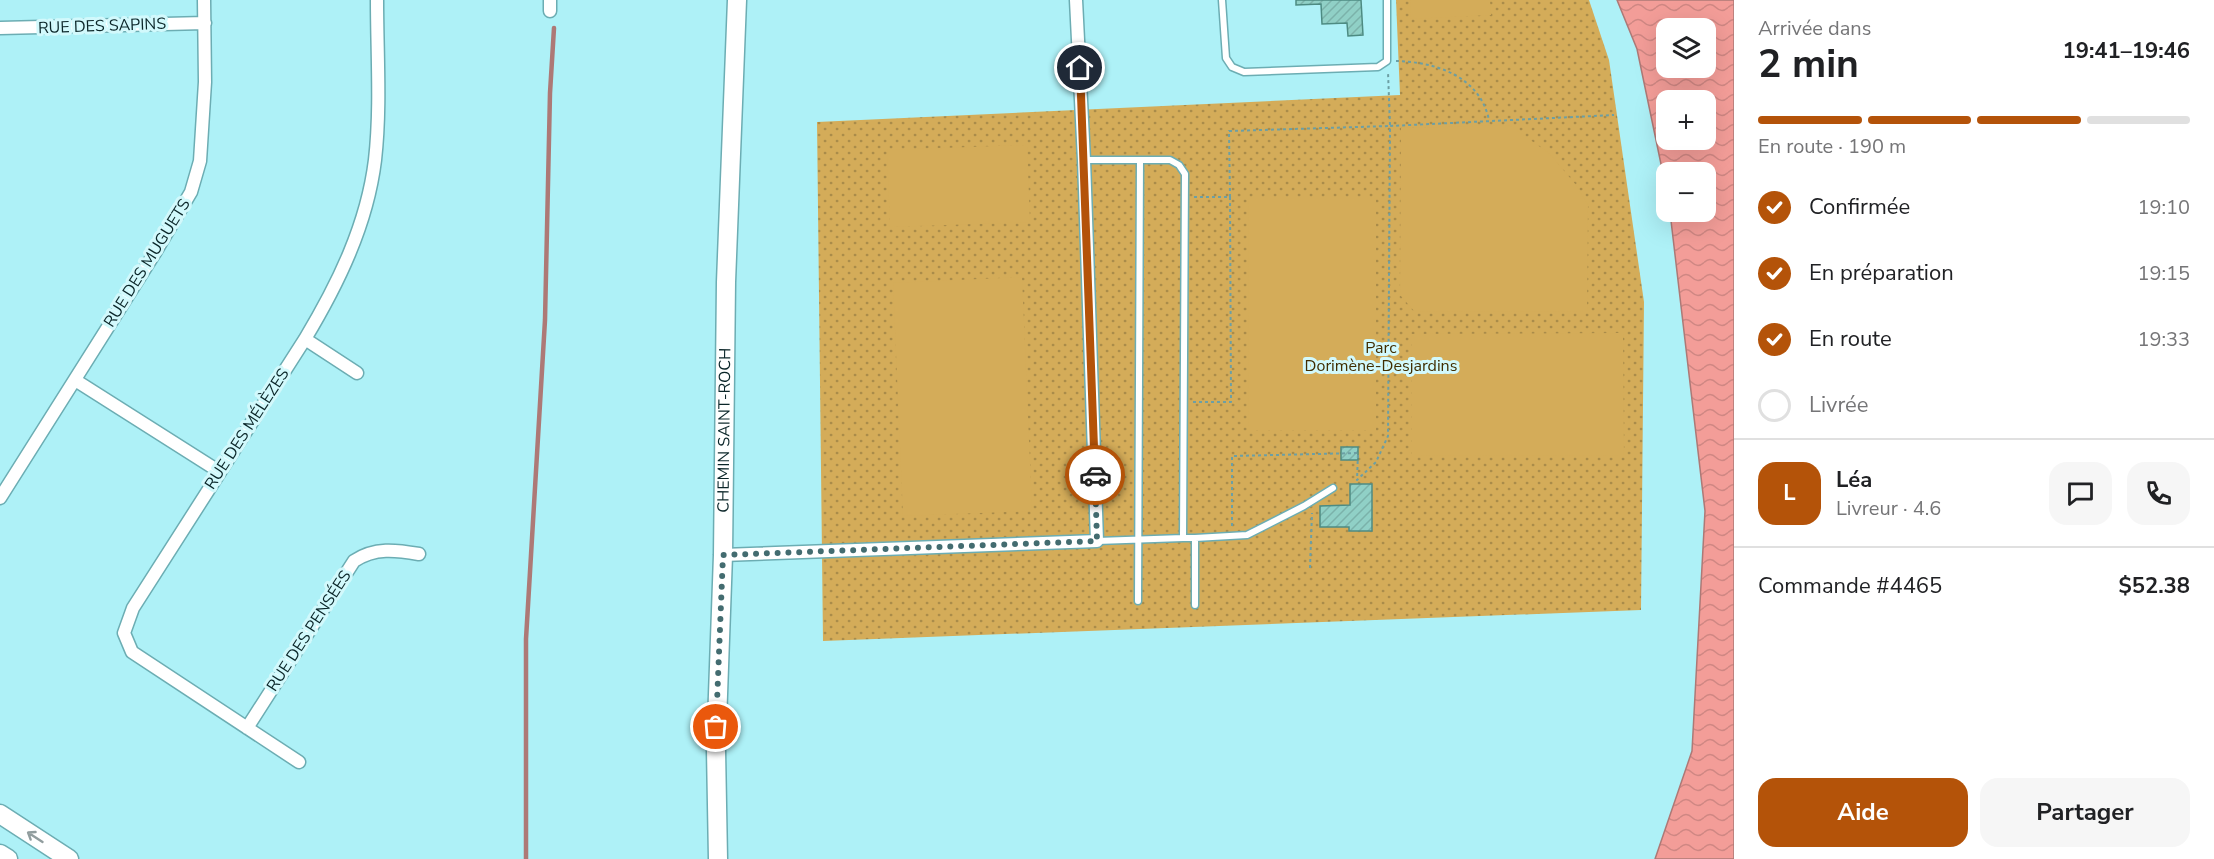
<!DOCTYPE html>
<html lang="fr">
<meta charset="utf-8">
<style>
body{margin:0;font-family:"Nunito Sans",sans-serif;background:#f6f6f6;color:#202124;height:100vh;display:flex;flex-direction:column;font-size:22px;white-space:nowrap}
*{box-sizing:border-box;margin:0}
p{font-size:20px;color:#757577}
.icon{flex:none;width:33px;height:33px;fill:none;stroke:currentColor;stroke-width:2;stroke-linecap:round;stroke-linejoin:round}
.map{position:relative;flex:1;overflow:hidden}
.details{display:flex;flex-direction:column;background:#fff;width:480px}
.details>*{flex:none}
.fabs{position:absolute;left:1656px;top:18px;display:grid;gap:12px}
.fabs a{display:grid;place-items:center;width:60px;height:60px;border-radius:12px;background:#fff;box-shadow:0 6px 24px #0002;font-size:30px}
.pin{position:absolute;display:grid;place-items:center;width:51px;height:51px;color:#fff;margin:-26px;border:3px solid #fff;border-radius:50%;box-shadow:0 2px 6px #0007}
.courier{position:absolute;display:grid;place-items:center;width:60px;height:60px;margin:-30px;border:4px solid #b45309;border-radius:50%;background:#fff;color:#222;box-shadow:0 2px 8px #0007}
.summary em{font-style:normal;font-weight:700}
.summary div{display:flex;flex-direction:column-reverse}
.summary{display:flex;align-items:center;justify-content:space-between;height:102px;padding:0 24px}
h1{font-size:39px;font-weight:700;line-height:45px}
.bar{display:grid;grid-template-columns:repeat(4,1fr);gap:9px 6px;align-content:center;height:72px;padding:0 24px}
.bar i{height:8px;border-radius:4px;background:#e0e0e0}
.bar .current{background:#b45309}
.bar p{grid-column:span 4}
.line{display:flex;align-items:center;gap:15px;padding:0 24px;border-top:2px solid #e0e0e0}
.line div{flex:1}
.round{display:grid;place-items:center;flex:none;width:63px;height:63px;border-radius:18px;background:#f6f6f6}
ol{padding:0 24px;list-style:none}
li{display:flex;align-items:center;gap:18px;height:66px}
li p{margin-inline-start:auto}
li .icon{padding:6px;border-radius:50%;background:#b45309;color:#fff;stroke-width:4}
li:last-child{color:#757577}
li i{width:33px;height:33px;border:3px solid #e0e0e0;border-radius:50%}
.button{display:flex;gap:12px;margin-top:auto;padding:12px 24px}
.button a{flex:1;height:69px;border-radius:18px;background:#b45309;color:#fff;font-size:24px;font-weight:700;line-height:69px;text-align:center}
.button a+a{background:#f6f6f6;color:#202124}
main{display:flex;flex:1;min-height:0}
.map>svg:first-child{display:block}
.grass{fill:url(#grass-dots)}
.pitch{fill:#d4ac59}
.water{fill:url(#water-waves);stroke:#ad7976;stroke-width:1.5;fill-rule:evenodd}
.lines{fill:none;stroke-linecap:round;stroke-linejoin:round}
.stream{stroke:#ad7976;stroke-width:4.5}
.building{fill:url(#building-hatch);stroke:#4d8b82;stroke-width:1.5}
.lane-casing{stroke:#6cadb3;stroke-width:9}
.street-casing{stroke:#6cadb3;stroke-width:15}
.secondary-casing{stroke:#6cadb3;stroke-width:21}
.path{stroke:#6c9fa4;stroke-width:2;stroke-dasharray:3 3;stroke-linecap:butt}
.lane{stroke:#fff;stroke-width:6}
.street{stroke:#fff;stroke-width:12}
.secondary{stroke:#fff;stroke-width:18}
.oneway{stroke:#919d9e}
.done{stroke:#436c70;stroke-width:6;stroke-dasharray:0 10.8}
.route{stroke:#b45309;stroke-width:8}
.labels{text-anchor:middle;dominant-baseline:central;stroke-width:6;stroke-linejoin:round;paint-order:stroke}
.street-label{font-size:16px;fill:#0a2528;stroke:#d2f9fc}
.park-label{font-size:16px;fill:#402d00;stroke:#d2f9fc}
</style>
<main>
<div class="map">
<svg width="1734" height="859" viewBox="0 0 1734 859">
<defs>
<pattern id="grass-dots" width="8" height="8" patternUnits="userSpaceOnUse" patternTransform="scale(1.5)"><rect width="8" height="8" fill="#d4ac59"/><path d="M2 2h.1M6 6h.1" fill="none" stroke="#aa8c4a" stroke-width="1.8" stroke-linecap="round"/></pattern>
<pattern id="water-waves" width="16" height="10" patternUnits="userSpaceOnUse" patternTransform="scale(1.5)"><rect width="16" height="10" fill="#f39d98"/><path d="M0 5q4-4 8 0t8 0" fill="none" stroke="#cf8783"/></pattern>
<pattern id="building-hatch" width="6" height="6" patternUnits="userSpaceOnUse" patternTransform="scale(1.5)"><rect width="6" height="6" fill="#90d0c6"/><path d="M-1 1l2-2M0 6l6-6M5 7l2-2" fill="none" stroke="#7bb2aa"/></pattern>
</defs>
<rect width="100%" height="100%" fill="#aef1f7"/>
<path class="grass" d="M1396,0H1589L1609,60L1644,302L1641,610L823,641L817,122L1400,95Z"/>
<path class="pitch" d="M1410,0H1490L1491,15L1411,19Z
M1509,125L1550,154L1576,185L1588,205L1587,312L1414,311L1400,295L1401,128Z
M1027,145L1030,222L890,227L887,150Z
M1249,198H1376V430H1248Z
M1022,277L1032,511L903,516L893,283Z
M1623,333L1624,455L1412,456V334Z"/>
<path class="water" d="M1617,0H1734V859H1655L1692,751L1705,511L1670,212H1706V172H1666V188L1637,49ZM1666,28H1706V68H1666ZM1666,100H1706V140H1666Z"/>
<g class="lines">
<path class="stream" d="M526,859V639L545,320L550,93L554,28"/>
</g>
<path class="building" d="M1296,0H1361L1363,35L1348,36L1347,23L1322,24L1321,4L1296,5Z
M1341,447H1358V460H1341Z
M1350,484H1372V531H1349V527H1320V506L1350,505Z"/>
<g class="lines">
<defs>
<path id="lane" d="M1222,0L1226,58L1232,67L1244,72L1378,67L1387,61V0
M1084,160H1170L1179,165L1185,174L1183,538L1097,541
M1183,538H1195V605
M1195,538L1247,535L1304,506L1333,488
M1138,601L1140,160"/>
<path id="street" d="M550,0V11
M0,28L205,23
M305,339L357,373
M75,380L220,472
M0,498L156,251L191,192L200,161L205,82L204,0
M723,555L1097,541L1084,160L1076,0
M247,728L354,561C375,547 396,550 419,554
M299,762L132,652L124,633L133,608L305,339C338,284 367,225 375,160C381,107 377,54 377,0"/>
<g id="secondary">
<path d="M0,814L69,859"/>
<path d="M0,854L8,859"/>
<path id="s1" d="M718,859L716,750L723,555L726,282L737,0"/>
</g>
</defs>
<use href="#lane" class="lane-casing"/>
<use href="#street" class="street-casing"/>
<use href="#secondary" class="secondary-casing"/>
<path class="path" d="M1396,61C1437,62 1480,77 1489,120
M1194,197H1230L1229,131L1390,126L1388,72
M1193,402H1231L1230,197
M1232,526V456L1358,453L1357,480L1376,462L1388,436L1390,126L1614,115
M1310,568L1312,513"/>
<use href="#lane" class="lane"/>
<use href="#street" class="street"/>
<use href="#secondary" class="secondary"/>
</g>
<defs><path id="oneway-shaft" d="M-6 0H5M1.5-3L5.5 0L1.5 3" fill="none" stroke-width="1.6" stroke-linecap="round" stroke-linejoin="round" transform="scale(1.5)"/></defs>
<use class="oneway" href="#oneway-shaft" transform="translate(35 837) rotate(-147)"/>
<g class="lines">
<path class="done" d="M716,727L723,555L1097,541L1095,475"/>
<path class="route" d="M1080,68L1095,475"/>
</g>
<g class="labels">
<g class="street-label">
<text transform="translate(102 26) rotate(-2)">RUE DES SAPINS</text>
<text transform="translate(147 263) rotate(-58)">RUE DES MUGUETS</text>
<text transform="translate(247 429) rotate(-57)">RUE DES MÉLÈZES</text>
<text stroke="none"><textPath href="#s1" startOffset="429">CHEMIN SAINT-ROCH</textPath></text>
<text transform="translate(309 631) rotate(-57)">RUE DES PENSÉES</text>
</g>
<g class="park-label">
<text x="1381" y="348">Parc<tspan x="1381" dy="18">Dorimène-Desjardins</tspan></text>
</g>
</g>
</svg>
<div class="fabs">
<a><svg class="icon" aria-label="layers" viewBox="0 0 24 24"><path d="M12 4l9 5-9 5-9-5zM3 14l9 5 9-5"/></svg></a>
<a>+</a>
<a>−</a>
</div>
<div class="pin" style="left:716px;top:727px;background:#ea580c"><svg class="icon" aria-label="bag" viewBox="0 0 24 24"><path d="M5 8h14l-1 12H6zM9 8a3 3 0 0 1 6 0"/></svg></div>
<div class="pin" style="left:1080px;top:68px;background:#1f2937"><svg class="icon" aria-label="home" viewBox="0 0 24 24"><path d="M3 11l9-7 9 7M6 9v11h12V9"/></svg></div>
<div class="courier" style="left:1095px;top:475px"><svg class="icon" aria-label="car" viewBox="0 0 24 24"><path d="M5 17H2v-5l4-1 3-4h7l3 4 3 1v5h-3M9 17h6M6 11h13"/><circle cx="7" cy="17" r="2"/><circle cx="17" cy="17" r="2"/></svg></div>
</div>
<section class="details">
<div class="summary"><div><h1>2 min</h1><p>Arrivée dans</p></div><em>19:41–19:46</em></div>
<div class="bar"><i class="current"></i><i class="current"></i><i class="current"></i><i></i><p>En route · 190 m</p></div>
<ol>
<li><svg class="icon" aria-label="check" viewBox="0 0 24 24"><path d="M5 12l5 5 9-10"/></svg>Confirmée<p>19:10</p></li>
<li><svg class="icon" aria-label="check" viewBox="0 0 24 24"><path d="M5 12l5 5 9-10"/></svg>En préparation<p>19:15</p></li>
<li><svg class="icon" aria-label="check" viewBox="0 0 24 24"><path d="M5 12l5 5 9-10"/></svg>En route<p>19:33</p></li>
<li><i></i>Livrée</li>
</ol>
<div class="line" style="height:108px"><b class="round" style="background:#b45309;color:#fff">L</b><div><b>Léa</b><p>Livreur · 4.6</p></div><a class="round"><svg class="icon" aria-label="chat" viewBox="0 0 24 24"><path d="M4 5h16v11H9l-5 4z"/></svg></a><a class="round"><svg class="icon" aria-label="phone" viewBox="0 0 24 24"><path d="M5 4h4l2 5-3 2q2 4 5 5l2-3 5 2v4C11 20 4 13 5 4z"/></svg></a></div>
<div class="line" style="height:78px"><div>Commande #4465</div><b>$52.38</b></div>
<div class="button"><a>Aide</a><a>Partager</a></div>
</section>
</main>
